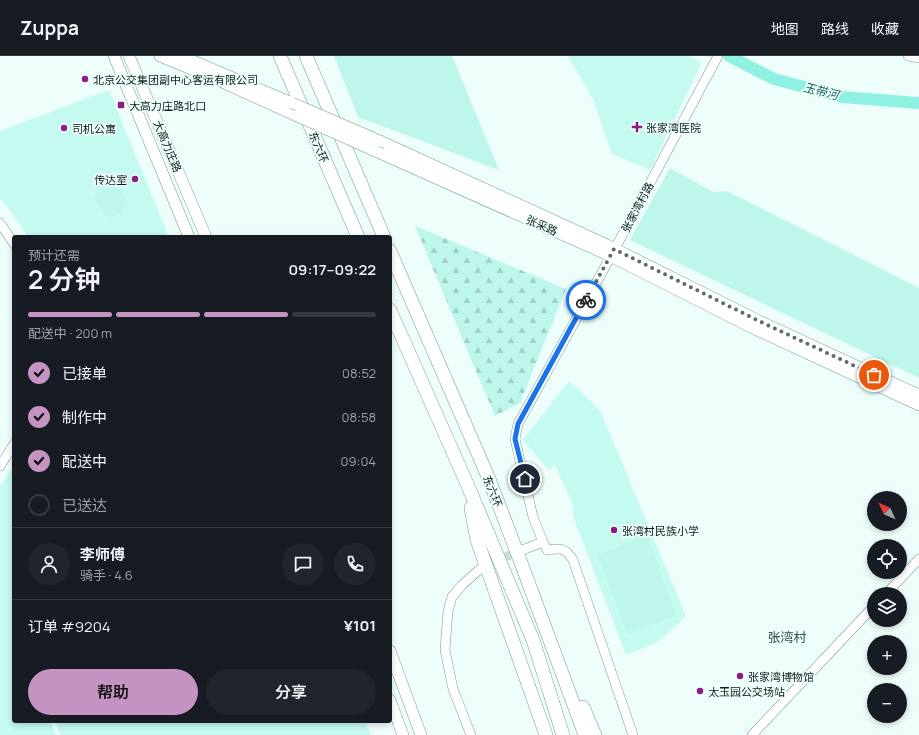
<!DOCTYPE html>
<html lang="zh">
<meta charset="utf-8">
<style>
body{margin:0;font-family:Manrope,"Noto Sans SC",sans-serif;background:#20242c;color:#f1f3f6;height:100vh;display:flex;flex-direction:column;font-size:15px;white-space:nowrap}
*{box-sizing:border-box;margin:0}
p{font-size:13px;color:#9ea1a6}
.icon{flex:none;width:22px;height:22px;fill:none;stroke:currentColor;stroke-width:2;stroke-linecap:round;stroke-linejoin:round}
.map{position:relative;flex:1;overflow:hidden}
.panel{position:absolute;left:12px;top:179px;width:380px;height:488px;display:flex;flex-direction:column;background:#171b24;border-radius:4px;box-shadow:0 2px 6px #0003}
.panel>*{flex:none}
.needle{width:26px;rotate:314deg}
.tools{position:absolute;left:867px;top:435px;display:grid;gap:8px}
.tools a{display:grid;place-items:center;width:40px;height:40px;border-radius:50%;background:#171b24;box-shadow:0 2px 6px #0003;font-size:20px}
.pin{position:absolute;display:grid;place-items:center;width:34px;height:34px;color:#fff;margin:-17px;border:2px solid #fff;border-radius:50%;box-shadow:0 1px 4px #0007}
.courier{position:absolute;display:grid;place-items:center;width:40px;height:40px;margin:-20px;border:3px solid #1a73e8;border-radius:50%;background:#fff;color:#222;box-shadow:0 1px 5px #0007}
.head em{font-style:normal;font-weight:600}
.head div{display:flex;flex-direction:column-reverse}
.head{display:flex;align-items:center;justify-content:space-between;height:68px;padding:0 16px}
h1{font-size:26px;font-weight:600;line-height:30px}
.bar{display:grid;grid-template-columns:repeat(4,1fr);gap:6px 4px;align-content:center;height:48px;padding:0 16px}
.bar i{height:5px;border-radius:3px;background:#363941}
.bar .active{background:#c493c1}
.bar p{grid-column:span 4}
.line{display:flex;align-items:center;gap:10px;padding:0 16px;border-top:1px solid #363941}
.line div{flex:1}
.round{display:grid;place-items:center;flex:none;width:42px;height:42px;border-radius:21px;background:#20242c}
ol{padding:0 16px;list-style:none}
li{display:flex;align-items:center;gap:12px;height:44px}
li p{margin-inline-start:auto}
li .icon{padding:4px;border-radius:50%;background:#c493c1;color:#111;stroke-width:4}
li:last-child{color:#9ea1a6}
li i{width:22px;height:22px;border:2px solid #363941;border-radius:50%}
.action{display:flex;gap:8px;margin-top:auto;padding:8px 16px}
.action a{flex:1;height:46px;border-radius:24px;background:#c493c1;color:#111;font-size:16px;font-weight:600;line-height:46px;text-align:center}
.action a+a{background:#20242c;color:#f1f3f6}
header{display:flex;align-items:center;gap:24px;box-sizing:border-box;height:56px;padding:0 20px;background:#171b24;border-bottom:1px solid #363941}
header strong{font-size:19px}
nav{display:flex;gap:22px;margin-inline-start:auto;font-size:14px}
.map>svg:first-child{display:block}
.built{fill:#c5faf0}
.green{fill:#bdf6eb}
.forest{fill:url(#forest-firs)}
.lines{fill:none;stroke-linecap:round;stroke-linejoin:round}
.river{stroke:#8ff1e1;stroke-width:12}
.minor-tunnel{stroke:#ccdcda;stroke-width:9;stroke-dasharray:9 4.5;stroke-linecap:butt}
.minor-casing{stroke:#729b93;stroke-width:10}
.major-casing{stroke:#729b93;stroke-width:12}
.highway-casing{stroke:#729b93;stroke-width:14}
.minor{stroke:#fff;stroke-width:9}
.major{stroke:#fff;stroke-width:11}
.highway{stroke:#fff;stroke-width:13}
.major-bridge-casing{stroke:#729b93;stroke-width:12;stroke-linecap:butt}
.major-bridge{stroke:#fff;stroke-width:11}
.done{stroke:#5c6c6a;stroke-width:4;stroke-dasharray:0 7.2}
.route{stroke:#1a73e8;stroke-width:5}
.poi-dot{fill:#8c1e81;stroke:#edfefb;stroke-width:1.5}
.labels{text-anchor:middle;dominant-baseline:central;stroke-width:3.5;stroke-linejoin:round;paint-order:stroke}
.poi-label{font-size:11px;fill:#0e1e1c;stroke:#edfefb;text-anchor:start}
.street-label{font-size:11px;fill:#0e1e1c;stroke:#edfefb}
.water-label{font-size:12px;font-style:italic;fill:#13645a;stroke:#edfefb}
.quarter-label{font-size:13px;fill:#2d544e;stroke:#edfefb}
</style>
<header>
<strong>Zuppa</strong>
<nav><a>地图</a><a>路线</a><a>收藏</a></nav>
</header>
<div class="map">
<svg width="919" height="679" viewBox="0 0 919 679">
<defs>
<pattern id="forest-firs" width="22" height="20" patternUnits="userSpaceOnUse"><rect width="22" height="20" fill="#bdf6eb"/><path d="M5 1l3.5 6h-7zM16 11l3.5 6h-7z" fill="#a1d2c9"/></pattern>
</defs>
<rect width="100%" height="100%" fill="#edfefb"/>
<path class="built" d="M568,0H689L702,6L650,114L612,98L593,43Z
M109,34L169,181H28L7,150L0,143V75Z
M569,325L600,354L686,560L658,586L626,599L573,460V449L555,409L549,414L523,384Z
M14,409V665H50L56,679H0V431Z
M55,665H365L371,679H60Z"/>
<path class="green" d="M334,0H452L499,114L358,61Z
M670,112L713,136L727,135L919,232V322L630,184Z
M112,131C121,130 124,140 126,148L122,157L110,162L107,161L95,146L94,142L97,137Z
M647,479L676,559L628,579L597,499Z"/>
<path class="forest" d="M415,170L566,233L520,347L495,360Z"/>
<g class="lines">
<path class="river" d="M729,0L774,23L842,41L919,47"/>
<path class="minor-tunnel" d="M481,512L521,494"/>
<defs>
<path id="minor" d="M908,0L919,2
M0,167L14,188
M0,410L14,388
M543,486L547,494C560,492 565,491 573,504L633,679
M522,494L543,486L533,461L515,383L518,368L611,200L718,0
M886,538L919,503
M471,679L453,633L445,594L448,555L452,541L462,529L480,513
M752,679L874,550"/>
<path id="major" d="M114,0L189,181
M129,0L206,181
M160,0L220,25L297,60
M181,0L292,47
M380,85L607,189L759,265L919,339
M382,98L604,197L755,273L919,349
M390,595L421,679
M390,644L403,679"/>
<path id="highway" d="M280,0L358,181
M306,0L384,181
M390,195L489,423L523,512L585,679
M390,254L468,430L533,584L563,679
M471,452L477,484L546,679
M583,651L595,679"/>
</defs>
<use href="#minor" class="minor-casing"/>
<use href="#major" class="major-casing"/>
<use href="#highway" class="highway-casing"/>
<use href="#minor" class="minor"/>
<use href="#major" class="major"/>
<use href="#highway" class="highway"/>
<defs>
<path id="major-bridge" d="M292,47L380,85
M297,60L382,98"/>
</defs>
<use href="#major-bridge" class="major-bridge-casing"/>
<use href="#major-bridge" class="major-bridge"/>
</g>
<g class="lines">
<path class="done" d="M586,244L614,193L759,265L874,319"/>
<path class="route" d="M525,423L515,383L518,368L586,244"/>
</g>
<g class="poi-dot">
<circle cx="85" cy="23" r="4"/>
<rect x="117" y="45" width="8" height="8" rx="2"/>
<path d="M635 65h4v4h4v4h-4v4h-4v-4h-4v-4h4z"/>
<circle cx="64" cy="72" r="4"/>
<circle cx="135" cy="123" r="4"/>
<circle cx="614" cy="474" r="4"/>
<circle cx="740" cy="620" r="4"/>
<circle cx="700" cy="635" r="4"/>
</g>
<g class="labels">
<g class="poi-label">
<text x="93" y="23">北京公交集团副中心客运有限公司</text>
<text x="129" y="49">大高力庄路北口</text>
<text x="646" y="71">张家湾医院</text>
<text x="72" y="72">司机公寓</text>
<text x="127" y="123" text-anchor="end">传达室</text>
<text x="622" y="474">张湾村民族小学</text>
<text x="748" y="620">张家湾博物馆</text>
<text x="708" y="635">太玉园公交场站</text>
</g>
<g class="street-label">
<text transform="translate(168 90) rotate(67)">大高力庄路</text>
<text transform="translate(319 91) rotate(67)">东六环</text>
<text transform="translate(637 151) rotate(-62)">张家湾村路</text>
<text transform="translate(542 169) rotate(24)">张采路</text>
<text transform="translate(493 435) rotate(68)">东六环</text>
</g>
<g class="water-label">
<text transform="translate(821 35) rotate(14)">玉带河</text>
</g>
<g class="quarter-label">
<text x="787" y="581">张湾村</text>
</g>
</g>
</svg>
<div class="tools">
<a><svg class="needle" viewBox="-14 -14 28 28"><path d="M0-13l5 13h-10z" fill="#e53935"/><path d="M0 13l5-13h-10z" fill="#9ea1a6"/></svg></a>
<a><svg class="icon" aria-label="locate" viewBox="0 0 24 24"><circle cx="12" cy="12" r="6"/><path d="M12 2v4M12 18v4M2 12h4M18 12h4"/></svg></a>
<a><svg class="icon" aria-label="layers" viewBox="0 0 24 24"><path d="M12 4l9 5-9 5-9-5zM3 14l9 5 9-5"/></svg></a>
<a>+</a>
<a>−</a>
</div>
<div class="pin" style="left:874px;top:319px;background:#ea580c"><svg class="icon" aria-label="bag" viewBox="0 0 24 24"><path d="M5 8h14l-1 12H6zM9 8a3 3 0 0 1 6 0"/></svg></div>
<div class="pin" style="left:525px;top:423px;background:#1f2937"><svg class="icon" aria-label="home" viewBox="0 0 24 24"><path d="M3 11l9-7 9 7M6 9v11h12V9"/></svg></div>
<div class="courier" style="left:586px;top:244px"><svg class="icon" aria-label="bike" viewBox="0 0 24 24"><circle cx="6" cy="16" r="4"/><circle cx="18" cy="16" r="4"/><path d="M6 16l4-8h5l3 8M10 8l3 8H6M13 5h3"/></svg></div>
<section class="panel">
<div class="head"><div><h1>2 分钟</h1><p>预计还需</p></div><em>09:17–09:22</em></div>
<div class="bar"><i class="active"></i><i class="active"></i><i class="active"></i><i></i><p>配送中 · 200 m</p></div>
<ol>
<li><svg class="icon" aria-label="check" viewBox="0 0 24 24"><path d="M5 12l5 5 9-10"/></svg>已接单<p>08:52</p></li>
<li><svg class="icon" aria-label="check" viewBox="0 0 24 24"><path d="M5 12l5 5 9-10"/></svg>制作中<p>08:58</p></li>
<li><svg class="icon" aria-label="check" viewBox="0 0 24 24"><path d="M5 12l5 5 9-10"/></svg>配送中<p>09:04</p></li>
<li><i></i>已送达</li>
</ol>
<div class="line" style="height:72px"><a class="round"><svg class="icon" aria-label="person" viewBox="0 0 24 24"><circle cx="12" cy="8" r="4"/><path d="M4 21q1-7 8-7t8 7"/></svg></a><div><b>李师傅</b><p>骑手 · 4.6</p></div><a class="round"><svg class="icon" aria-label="chat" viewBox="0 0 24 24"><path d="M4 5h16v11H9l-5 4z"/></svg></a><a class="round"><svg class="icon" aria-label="phone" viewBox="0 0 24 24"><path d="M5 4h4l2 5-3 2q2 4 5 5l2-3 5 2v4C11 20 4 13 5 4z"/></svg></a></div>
<div class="line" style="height:52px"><div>订单 #9204</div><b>¥101</b></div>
<div class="action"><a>帮助</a><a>分享</a></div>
</section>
</div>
